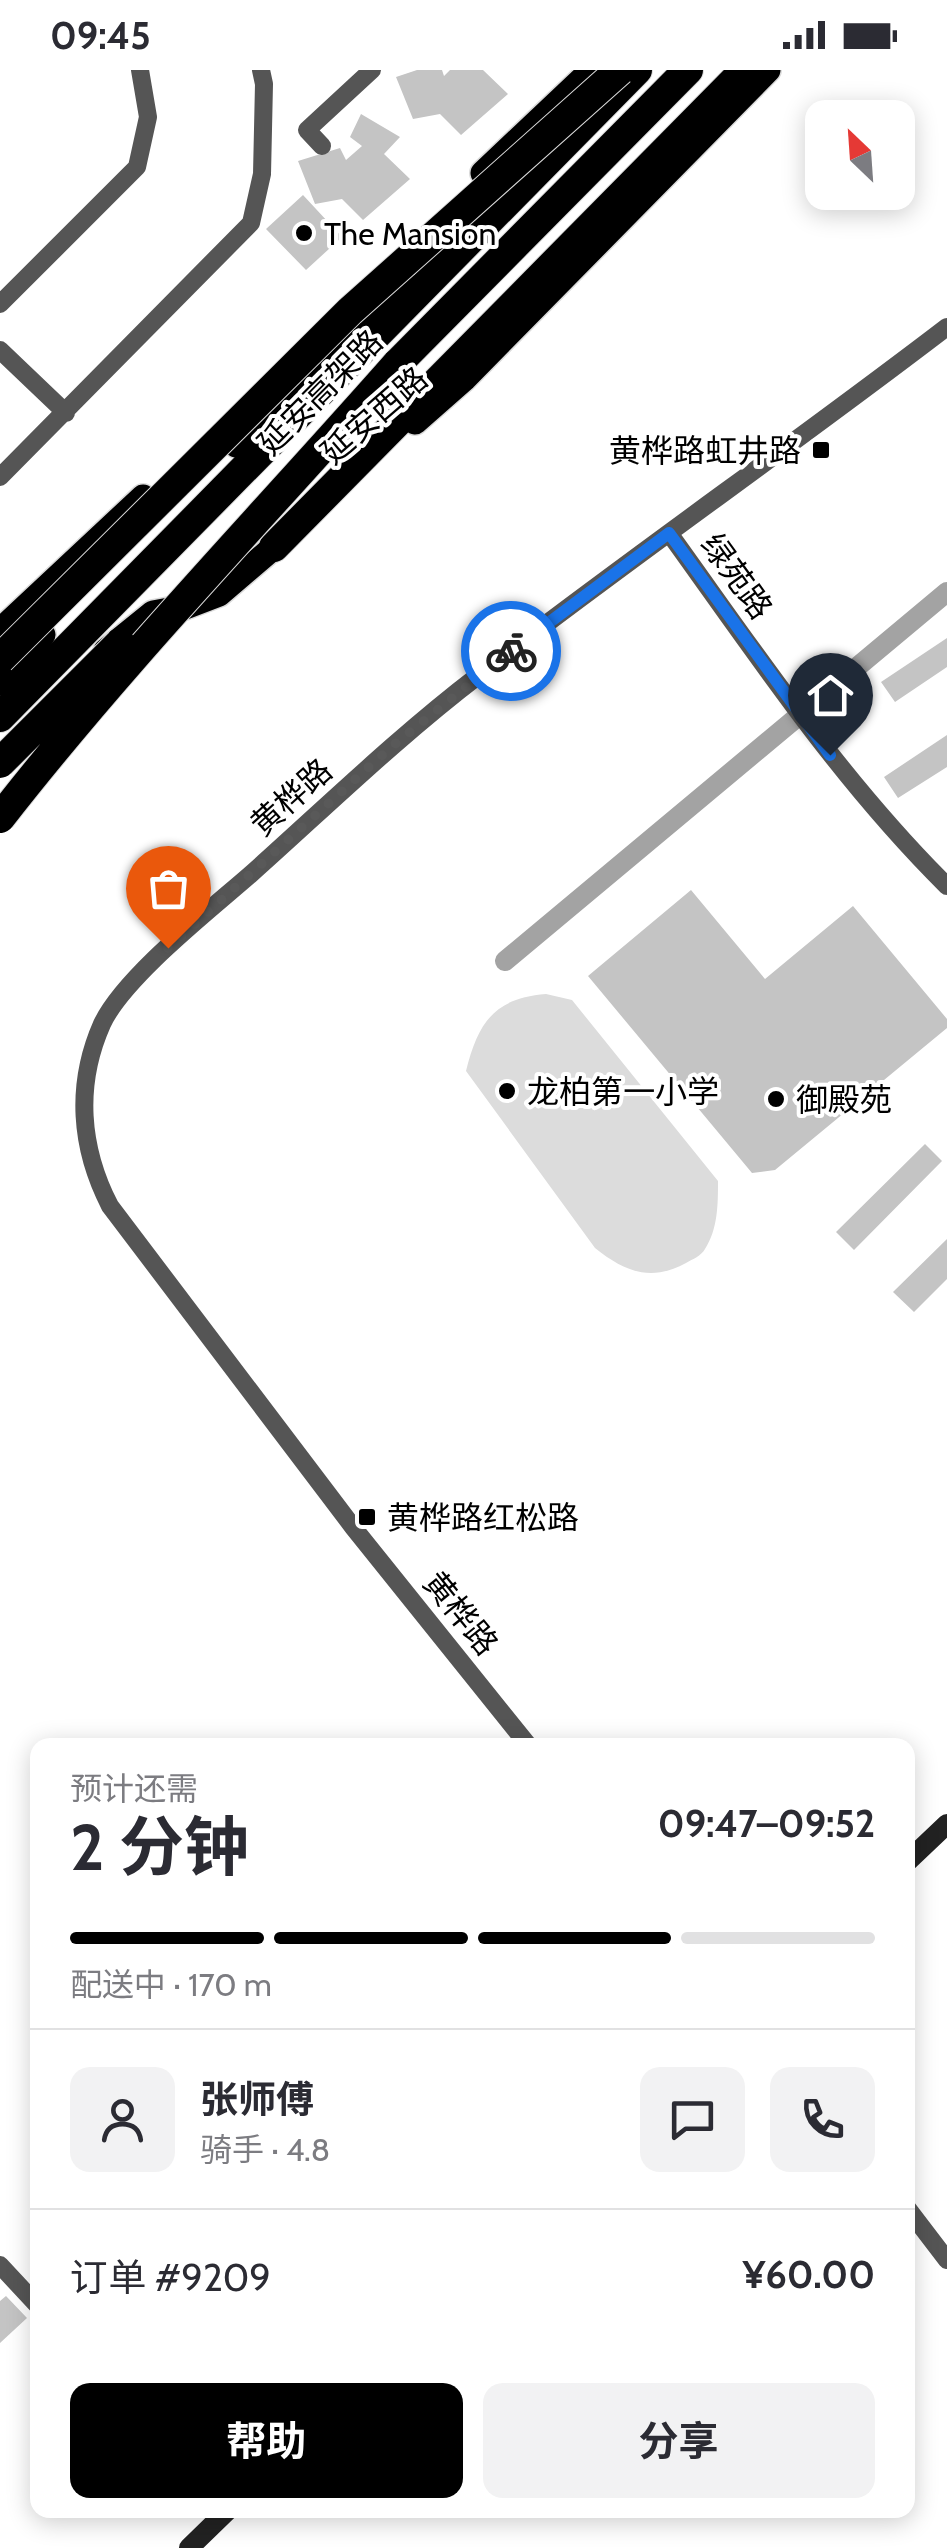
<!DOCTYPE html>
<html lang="zh">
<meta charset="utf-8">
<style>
body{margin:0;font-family:Cabin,"Noto Sans SC",sans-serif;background:#f2f2f3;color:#2b2b33;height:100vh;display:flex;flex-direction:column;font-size:38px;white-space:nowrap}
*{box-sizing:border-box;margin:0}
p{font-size:32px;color:#7c7c81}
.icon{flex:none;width:55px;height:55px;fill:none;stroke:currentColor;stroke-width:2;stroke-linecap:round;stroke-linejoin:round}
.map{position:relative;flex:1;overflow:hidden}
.details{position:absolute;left:30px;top:1668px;width:885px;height:780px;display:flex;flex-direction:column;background:#fff;border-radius:20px;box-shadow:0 5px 25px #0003}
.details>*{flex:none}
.needle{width:65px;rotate:335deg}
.tools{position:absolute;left:805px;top:30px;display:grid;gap:20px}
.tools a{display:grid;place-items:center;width:110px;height:110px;border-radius:20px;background:#fff;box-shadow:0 5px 25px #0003;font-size:50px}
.pin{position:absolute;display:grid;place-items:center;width:85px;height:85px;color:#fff;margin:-102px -42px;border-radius:50% 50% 50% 0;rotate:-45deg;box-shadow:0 0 10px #0007}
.pin .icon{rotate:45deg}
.courier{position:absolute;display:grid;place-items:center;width:100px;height:100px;margin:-50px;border:8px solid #1a73e8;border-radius:50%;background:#fff;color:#222;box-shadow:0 2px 12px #0007}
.head em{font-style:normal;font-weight:700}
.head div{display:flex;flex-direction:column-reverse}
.head{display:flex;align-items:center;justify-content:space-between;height:170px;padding:0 40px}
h1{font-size:65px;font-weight:700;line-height:75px}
.bar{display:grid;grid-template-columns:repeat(4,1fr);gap:15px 10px;align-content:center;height:120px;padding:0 40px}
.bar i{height:12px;border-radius:8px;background:#e1e1e2}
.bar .selected{background:#000}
.bar p{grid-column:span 4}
.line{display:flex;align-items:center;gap:25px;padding:0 40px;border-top:2px solid #e1e1e2}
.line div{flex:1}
.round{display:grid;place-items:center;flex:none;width:105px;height:105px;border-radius:20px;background:#f2f2f3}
.button{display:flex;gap:20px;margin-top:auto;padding:20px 40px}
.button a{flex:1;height:115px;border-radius:20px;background:#000;color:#fff;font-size:40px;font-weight:700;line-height:115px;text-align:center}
.button a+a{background:#f2f2f3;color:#2b2b33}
.status{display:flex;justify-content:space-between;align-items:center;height:70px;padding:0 50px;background:#fff;direction:ltr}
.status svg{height:28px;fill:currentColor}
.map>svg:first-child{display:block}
.grass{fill:#dcdcdc}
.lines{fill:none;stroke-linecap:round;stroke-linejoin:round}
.canal{stroke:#a3a3a3;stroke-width:20}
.building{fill:#c4c4c4}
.primary-casing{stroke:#dbdbdb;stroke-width:28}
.highway-casing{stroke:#dbdbdb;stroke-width:32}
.street{stroke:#555;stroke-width:18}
.secondary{stroke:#222;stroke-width:20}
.primary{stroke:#000;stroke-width:25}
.highway{stroke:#000;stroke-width:30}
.highway-bridge-casing{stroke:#dbdbdb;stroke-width:32;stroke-linecap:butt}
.highway-bridge{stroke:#000;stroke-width:30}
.done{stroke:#595959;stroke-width:10;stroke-dasharray:0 18}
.route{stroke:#1a73e8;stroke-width:12}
.poi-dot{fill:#000;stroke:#fff;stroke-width:4}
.labels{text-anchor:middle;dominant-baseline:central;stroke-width:8;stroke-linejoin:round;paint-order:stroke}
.poi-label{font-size:32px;fill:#000;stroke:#fff;text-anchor:start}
.street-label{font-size:32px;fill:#000;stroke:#fff}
</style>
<div class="status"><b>09:45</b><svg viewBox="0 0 49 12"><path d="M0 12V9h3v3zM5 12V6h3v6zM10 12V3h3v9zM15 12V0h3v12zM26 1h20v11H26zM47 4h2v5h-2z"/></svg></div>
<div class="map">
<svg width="947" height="2478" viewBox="0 0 947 2478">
<rect width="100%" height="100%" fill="#fff"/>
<path class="grass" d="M546,924L572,930L718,1111C718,1134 718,1159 705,1179C701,1186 693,1189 686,1193C651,1212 625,1202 595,1178L466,1001C478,953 494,928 546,924Z"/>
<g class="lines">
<path class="canal" d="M505,891L947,522"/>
</g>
<path class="building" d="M417,0H442L444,6L450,0H483L508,24L461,65L440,44L413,49L396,7Z
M361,44L400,67L384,84L410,109L363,150L342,129L315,134L298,91L340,78L346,90L362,76L350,67Z
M303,125L342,167L306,200L266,159Z
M947,568V597L895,632L881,612Z
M947,665V697L898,728L884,707Z
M691,820L765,909L853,836L947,949V958L775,1100L752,1103L588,906Z
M925,1074L942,1091L854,1180L836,1162Z
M947,1169V1209L914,1242L893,1222Z
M6,2226L27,2248L0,2273V2231Z"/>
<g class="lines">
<defs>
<path id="primary" d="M483,103L592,0
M415,352L465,308L768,0
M236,375L403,211
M0,561L143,427
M106,581L153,543L185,537L219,524L288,465
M0,613L43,565"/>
<path id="highway" d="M397,294L688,0
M274,477L745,0
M0,647L637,0"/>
</defs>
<use href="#primary" class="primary-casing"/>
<use href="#highway" class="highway-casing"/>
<path class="street" d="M322,76L307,60L372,0
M0,234L137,97L148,47L140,0
M0,280L66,343
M0,407L251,153L262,104L264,14L261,0
M669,463C757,585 840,710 947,816
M528,1675L353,1457L110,1136C80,1078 75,1015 102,954C124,907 210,840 251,804C326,737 399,666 479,605C633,486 793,375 947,257
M908,2139L947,2190
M0,2195L38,2236"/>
<path class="secondary" d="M908,1791L947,1754
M189,2478L228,2440"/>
<use href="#primary" class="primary"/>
<use href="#highway" class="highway"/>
<defs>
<path id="highway-bridge" d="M0,589L350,241L620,0
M0,693L120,573
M0,748C124,589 264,445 397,294"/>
</defs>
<use href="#highway-bridge" class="highway-bridge-casing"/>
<use href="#highway-bridge" class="highway-bridge"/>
</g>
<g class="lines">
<path class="done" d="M168,878L390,678L511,581"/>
<path class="route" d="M511,581L669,463L830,685"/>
</g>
<g class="poi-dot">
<circle cx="304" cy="163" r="10"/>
<rect x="811" y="370" width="20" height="20" rx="5"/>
<circle cx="507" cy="1021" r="10"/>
<circle cx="776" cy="1029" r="10"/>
<rect x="357" y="1437" width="20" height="20" rx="5"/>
</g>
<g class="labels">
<g class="poi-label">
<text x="324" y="163">The Mansion</text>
<text x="801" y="380" text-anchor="end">黄桦路虹井路</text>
<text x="527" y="1021">龙柏第一小学</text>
<text x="796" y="1029">御殿苑</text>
<text x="387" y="1447">黄桦路红松路</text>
</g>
<g class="street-label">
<text transform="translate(320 322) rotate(-45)">延安高架路</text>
<text transform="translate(374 345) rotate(-41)">延安西路</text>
<text transform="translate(737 506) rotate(54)">绿苑路</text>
<text transform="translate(291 727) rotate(-42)">黄桦路</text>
<text transform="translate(461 1543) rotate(51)">黄桦路</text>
</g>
</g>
</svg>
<div class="tools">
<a><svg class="needle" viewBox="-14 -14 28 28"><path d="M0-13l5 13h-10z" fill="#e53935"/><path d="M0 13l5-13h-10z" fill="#7c7c81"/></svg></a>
</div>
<div class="pin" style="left:168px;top:878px;background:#ea580c"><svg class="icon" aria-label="bag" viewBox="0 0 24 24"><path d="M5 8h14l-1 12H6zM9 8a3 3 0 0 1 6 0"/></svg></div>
<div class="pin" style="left:830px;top:685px;background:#1f2937"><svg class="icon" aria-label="home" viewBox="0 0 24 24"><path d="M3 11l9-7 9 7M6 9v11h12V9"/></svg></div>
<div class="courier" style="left:511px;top:581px"><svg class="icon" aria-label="bike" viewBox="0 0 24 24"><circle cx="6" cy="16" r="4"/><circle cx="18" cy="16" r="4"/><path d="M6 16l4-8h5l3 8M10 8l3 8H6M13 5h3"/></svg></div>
<section class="details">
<div class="head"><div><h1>2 分钟</h1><p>预计还需</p></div><em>09:47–09:52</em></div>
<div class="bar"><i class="selected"></i><i class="selected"></i><i class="selected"></i><i></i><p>配送中 · 170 m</p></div>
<div class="line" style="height:180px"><a class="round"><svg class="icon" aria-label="person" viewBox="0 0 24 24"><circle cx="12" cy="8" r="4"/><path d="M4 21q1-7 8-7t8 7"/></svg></a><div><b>张师傅</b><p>骑手 · 4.8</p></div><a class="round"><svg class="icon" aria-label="chat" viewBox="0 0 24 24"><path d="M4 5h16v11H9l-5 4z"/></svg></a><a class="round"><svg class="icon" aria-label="phone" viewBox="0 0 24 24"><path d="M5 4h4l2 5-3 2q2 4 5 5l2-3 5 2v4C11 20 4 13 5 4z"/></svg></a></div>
<div class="line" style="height:130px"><div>订单 #9209</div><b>¥60.00</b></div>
<div class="button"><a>帮助</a><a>分享</a></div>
</section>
</div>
